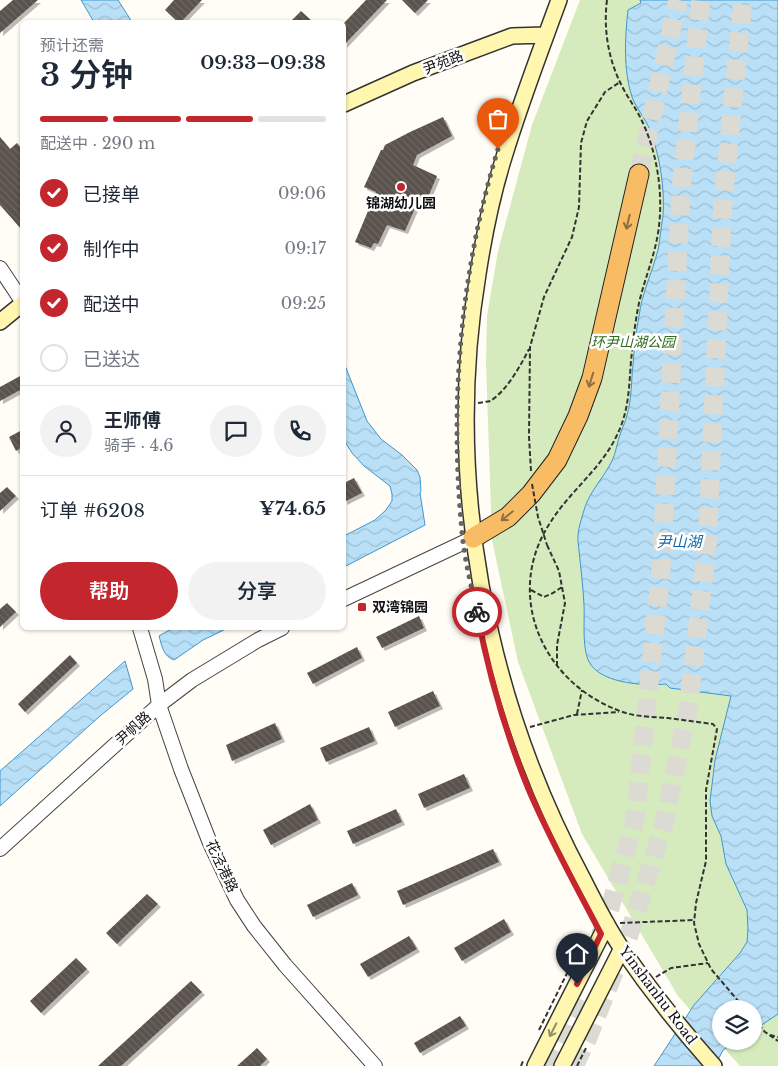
<!DOCTYPE html>
<html lang="zh">
<meta charset="utf-8">
<style>
body{margin:0;font-family:"Libre Baskerville","Noto Sans SC",serif;background:#f2f2f3;color:#1f2937;height:100vh;display:flex;flex-direction:column;font-size:19px;white-space:nowrap}
*{box-sizing:border-box;margin:0}
p{font-size:16px;color:#747a83}
.icon{flex:none;width:28px;height:28px;fill:none;stroke:currentColor;stroke-width:2;stroke-linecap:round;stroke-linejoin:round}
.map{position:relative;flex:1;overflow:hidden}
.drawer{position:absolute;left:20px;top:20px;width:326px;height:610px;display:flex;flex-direction:column;background:#fff;border-radius:8px;box-shadow:0 1px 4px #0004}
.drawer>*{flex:none}
.buttons{position:absolute;left:712px;top:1000px;display:grid;gap:10px}
.buttons a{display:grid;place-items:center;width:50px;height:50px;border-radius:50%;background:#fff;box-shadow:0 1px 4px #0004;font-size:25px}
.pin{position:absolute;display:grid;place-items:center;width:42px;height:42px;color:#fff;margin:-51px -21px;border-radius:50% 50% 50% 0;rotate:-45deg;box-shadow:0 0 5px #0007}
.pin .icon{rotate:45deg}
.courier{position:absolute;display:grid;place-items:center;width:50px;height:50px;margin:-25px;border:4px solid #c4262e;border-radius:50%;background:#fff;color:#222;box-shadow:0 1px 6px #0007}
.headline em{font-style:normal;font-weight:600}
.headline div{display:flex;flex-direction:column-reverse}
.headline{display:flex;align-items:center;justify-content:space-between;height:85px;padding:0 20px}
h1{font-size:32px;font-weight:600;line-height:38px}
.bar{display:grid;grid-template-columns:repeat(4,1fr);gap:8px 5px;align-content:center;height:60px;padding:0 20px}
.bar i{height:6px;border-radius:4px;background:#e0e1e3}
.bar .active{background:#c4262e}
.bar p{grid-column:span 4}
.line{display:flex;align-items:center;gap:12px;padding:0 20px;border-top:1px solid #e0e1e3}
.line div{flex:1}
.round{display:grid;place-items:center;flex:none;width:52px;height:52px;border-radius:26px;background:#f2f2f3}
ol{padding:0 20px;list-style:none}
li{display:flex;align-items:center;gap:15px;height:55px}
li p{margin-inline-start:auto}
li .icon{padding:5px;border-radius:50%;background:#c4262e;color:#fff;stroke-width:4}
li:last-child{color:#747a83}
li i{width:28px;height:28px;border:2px solid #e0e1e3;border-radius:50%}
.primary-button{display:flex;gap:10px;margin-top:auto;padding:10px 20px}
.primary-button a{flex:1;height:58px;border-radius:30px;background:#c4262e;color:#fff;font-size:20px;font-weight:600;line-height:58px;text-align:center}
.primary-button a+a{background:#f2f2f3;color:#1f2937}
.map>svg:first-child{display:block}
.grass{fill:#d5ebbd;fill-rule:evenodd}
.water{fill:url(#water-waves);stroke:#3f96cf}
.building{fill:url(#building-back-hatch);filter:url(#shadow)}
.lines{fill:none;stroke-linecap:round;stroke-linejoin:round}
.trunk-tunnel{stroke:#dbdad3;stroke-width:19;stroke-dasharray:19 9;stroke-linecap:butt}
.tertiary-casing{stroke:#444;stroke-width:16}
.secondary-casing{stroke:#333;stroke-width:18}
.trunk-casing{stroke:#222;stroke-width:21}
.path{stroke:#333;stroke-width:2;stroke-dasharray:5 2.5;stroke-linecap:butt}
.tertiary{stroke:#fff;stroke-width:14}
.secondary{stroke:#fff6b0;stroke-width:15}
.trunk{stroke:#f7bc64;stroke-width:19}
.path-bridge{stroke:#333;stroke-width:2;stroke-dasharray:5 2.5;stroke-linecap:butt}
.oneway{stroke:#906f3f}
.oneway2{stroke:#948f68}
.done{stroke:#646461;stroke-width:5;stroke-dasharray:0 9}
.route{stroke:#c4262e;stroke-width:6}
.poi-dot{fill:#c4262e;stroke:#fff;stroke-width:2}
.labels{text-anchor:middle;dominant-baseline:central;stroke-width:5;stroke-linejoin:round;paint-order:stroke}
.street-label{font-size:14px;fill:#111;stroke:#fff}
.poi-label{font-size:14px;font-weight:bold;fill:#111;stroke:#fff}
.park-label{font-size:14px;font-style:italic;fill:#2f6b1f;stroke:#fff}
.water-label{font-size:15px;font-style:italic;fill:#1768a6;stroke:#fff}
</style>
<div class="map">
<svg width="778" height="1066" viewBox="0 0 778 1066">
<defs>
<pattern id="water-waves" width="16" height="10" patternUnits="userSpaceOnUse" patternTransform="scale(1.25)"><rect width="16" height="10" fill="#b9e0f7"/><path d="M0 5q4-4 8 0t8 0" fill="none" stroke="#9ebfd3"/></pattern>
<pattern id="building-back-hatch" width="6" height="6" patternUnits="userSpaceOnUse" patternTransform="scale(1.25)"><rect width="6" height="6" fill="#5a524d"/><path d="M-1 5l2 2M0 0l6 6M5-1l2 2" fill="none" stroke="#6d6662"/></pattern>
<filter id="shadow"><feDropShadow dx="3" dy="3" stdDeviation="0" flood-color="#0004"/></filter>
</defs>
<rect width="100%" height="100%" fill="#fffdf5"/>
<path class="grass" d="M580,0H778V1066H740L678,996L582,834L518,662L492,540L486,362L487,316L498,251L532,125ZM721,1009H754V1041H721Z"/>
<path class="water" d="M81,0H118L132,22H94Z
M640,0H778V1014L754,1030V1009H721V1041H737L723,1050L715,1066H654L694,1005L740,953L747,942L748,929L747,910L726,864L721,836L712,816L710,801L715,760L731,696L670,688L666,684C646,686 605,684 591,665C581,652 585,621 584,605C583,584 580,562 578,541C577,531 582,517 585,507C591,490 604,477 612,461C616,453 617,442 621,432C623,426 626,421 627,415C632,398 631,382 633,365C634,349 636,332 639,316C642,293 652,273 658,250C660,240 661,227 663,216C665,188 660,157 650,130C645,118 636,108 632,97C623,69 625,38 628,10L641,3Z
M344,363L367,421L381,439L402,455L417,470L420,477L421,491L420,493L425,525L344,567V536L375,520L386,510L392,501V494L390,486L364,466L352,453L344,440Z
M173,628H228L203,640L174,660C163,656 162,646 159,636Z
M125,661L133,689L100,716L0,806V771Z"/>
<path class="building" d="M13,0H38L0,33V11Z
M174,0H202L181,22H178L165,10Z
M366,0H387L344,45V23Z
M402,0H428L415,13Z
M301,11L313,22H290Z
M443,117L452,136L417,155L413,165L437,176L426,202L419,199L405,231L387,225L378,244L374,243L371,248L355,242L376,192L364,187L381,150H383L385,145L410,132Z
M0,137L10,149L17,143L22,149V230L0,205Z
M22,375V389L0,401V387Z
M22,430V447L16,451L9,437Z
M354,478L362,493L344,502V483Z
M7,487L16,496L0,511V493Z
M7,603L16,612L0,627V609Z
M419,616L424,628L382,648L376,637Z
M357,647L362,658L313,684L307,673Z
M70,655L77,663L25,712L18,704Z
M433,691L440,706L395,727L388,712Z
M275,723L282,739L232,761L226,745Z
M369,727L375,741L326,762L320,748Z
M464,774L470,788L424,808L418,794Z
M310,804L318,820L271,845L263,830Z
M396,809L402,822L353,844L347,831Z
M493,849L499,862L403,905L397,891Z
M352,883L358,895L313,917L307,905Z
M147,894L158,904L117,944L106,933Z
M504,919L511,932L462,961L454,948Z
M409,936L417,949L368,977L360,964Z
M76,958L87,969L41,1013L30,1001Z
M191,981L202,992L121,1066H98Z
M460,1016L466,1026L420,1053L414,1043Z
M257,1048L267,1059L260,1066H237Z"/>
<g class="lines">
<path class="trunk-tunnel" d="M639,174L678,0
M600,936L608,915L635,819L661,569L681,190L701,0
M545,1066L565,1027L578,992
M574,1066L587,1040L629,935L663,827L688,710L707,546L723,201L743,0"/>
<defs>
<path id="tertiary" d="M0,268L22,301
M344,599L473,538
M140,628L155,679L159,705L181,769L210,843L237,900L254,926L285,965L375,1066
M0,849L159,705L192,680L258,640L282,628"/>
<path id="secondary" d="M559,0C540,52 520,104 504,157C492,195 484,235 478,274C444,479 485,697 583,879C595,903 607,927 622,949C650,990 681,1029 714,1066
M344,104L413,73L512,36L545,35
M0,322L22,304
M535,1066L607,924
M562,1066L622,948"/>
<path id="trunk" d="M473,538L508,517L531,494L557,460L578,416L592,378L639,174"/>
</defs>
<use href="#tertiary" class="tertiary-casing"/>
<use href="#secondary" class="secondary-casing"/>
<use href="#trunk" class="trunk-casing"/>
<path class="path" d="M607,0C603,31 609,63 624,90C630,101 637,110 642,121C657,153 663,191 659,226C656,253 645,277 639,303C635,322 633,342 631,361C629,387 629,411 617,435C602,468 569,492 550,523C503,595 543,683 620,711C635,717 653,717 668,718C683,720 698,722 713,724L717,729L706,790V861L696,903L694,923L699,944L711,969L745,1009
M478,403C482,402 487,402 490,401C506,392 521,365 529,349
M531,471L529,437L530,347L544,297L572,237L579,207L581,143L587,121L605,92L620,82
M547,545L559,571L565,603L557,645V668
M531,590L544,597L553,593L562,587
M577,714L582,690
M530,727L574,715L619,712
M620,923L695,920
M656,977L671,968L708,963
M754,1019L765,1032L778,1041
M539,1030L578,951
M770,1035L778,1037
M521,1066L523,1061
M577,1066L586,1048"/>
<use href="#tertiary" class="tertiary"/>
<use href="#secondary" class="secondary"/>
<use href="#trunk" class="trunk"/>
<path class="path-bridge" d="M532,484L538,517L547,545"/>
</g>
<defs><path id="oneway-shaft" d="M-6 0H5M1.5-3L5.5 0L1.5 3" fill="none" stroke-width="1.6" stroke-linecap="round" stroke-linejoin="round" transform="scale(1.25)"/></defs>
<g class="oneway">
<use href="#oneway-shaft" transform="translate(628 222) rotate(103)"/>
<use href="#oneway-shaft" transform="translate(591 380) rotate(107)"/>
<use href="#oneway-shaft" transform="translate(507 516) rotate(141)"/>
</g>
<use class="oneway2" href="#oneway-shaft" transform="translate(553 1030) rotate(117)"/>
<g class="lines">
<path class="done" d="M477,612C472,589 466,566 463,542C449,411 459,276 498,149"/>
<path class="route" d="M477,612C488,672 505,731 528,788C549,838 576,886 601,934L577,984"/>
</g>
<g class="poi-dot">
<circle cx="401" cy="187" r="5"/>
<rect x="357" y="602" width="10" height="10" rx="2.5"/>
</g>
<g class="labels">
<g class="street-label">
<text transform="translate(443 62) rotate(-21)">尹苑路</text>
<text transform="translate(133 728) rotate(-42)">尹帆路</text>
<text transform="translate(222 866) rotate(65)">花泾港路</text>
<text transform="translate(658 995) rotate(53)">Yinshanhu Road</text>
</g>
<g class="poi-label">
<text x="401" y="203">锦湖幼儿园</text>
<text x="372" y="607" text-anchor="start">双湾锦园</text>
</g>
<g class="park-label">
<text x="633" y="342">环尹山湖公园</text>
</g>
<g class="water-label">
<text x="679" y="541">尹山湖</text>
</g>
</g>
</svg>
<div class="buttons">
<a><svg class="icon" aria-label="layers" viewBox="0 0 24 24"><path d="M12 4l9 5-9 5-9-5zM3 14l9 5 9-5"/></svg></a>
</div>
<div class="pin" style="left:498px;top:149px;background:#ea580c"><svg class="icon" aria-label="bag" viewBox="0 0 24 24"><path d="M5 8h14l-1 12H6zM9 8a3 3 0 0 1 6 0"/></svg></div>
<div class="pin" style="left:577px;top:984px;background:#1f2937"><svg class="icon" aria-label="home" viewBox="0 0 24 24"><path d="M3 11l9-7 9 7M6 9v11h12V9"/></svg></div>
<div class="courier" style="left:477px;top:612px"><svg class="icon" aria-label="bike" viewBox="0 0 24 24"><circle cx="6" cy="16" r="4"/><circle cx="18" cy="16" r="4"/><path d="M6 16l4-8h5l3 8M10 8l3 8H6M13 5h3"/></svg></div>
<section class="drawer">
<div class="headline"><div><h1>3 分钟</h1><p>预计还需</p></div><em>09:33–09:38</em></div>
<div class="bar"><i class="active"></i><i class="active"></i><i class="active"></i><i></i><p>配送中 · 290 m</p></div>
<ol>
<li><svg class="icon" aria-label="check" viewBox="0 0 24 24"><path d="M5 12l5 5 9-10"/></svg>已接单<p>09:06</p></li>
<li><svg class="icon" aria-label="check" viewBox="0 0 24 24"><path d="M5 12l5 5 9-10"/></svg>制作中<p>09:17</p></li>
<li><svg class="icon" aria-label="check" viewBox="0 0 24 24"><path d="M5 12l5 5 9-10"/></svg>配送中<p>09:25</p></li>
<li><i></i>已送达</li>
</ol>
<div class="line" style="height:90px"><a class="round"><svg class="icon" aria-label="person" viewBox="0 0 24 24"><circle cx="12" cy="8" r="4"/><path d="M4 21q1-7 8-7t8 7"/></svg></a><div><b>王师傅</b><p>骑手 · 4.6</p></div><a class="round"><svg class="icon" aria-label="chat" viewBox="0 0 24 24"><path d="M4 5h16v11H9l-5 4z"/></svg></a><a class="round"><svg class="icon" aria-label="phone" viewBox="0 0 24 24"><path d="M5 4h4l2 5-3 2q2 4 5 5l2-3 5 2v4C11 20 4 13 5 4z"/></svg></a></div>
<div class="line" style="height:65px"><div>订单 #6208</div><b>¥74.65</b></div>
<div class="primary-button"><a>帮助</a><a>分享</a></div>
</section>
</div>
